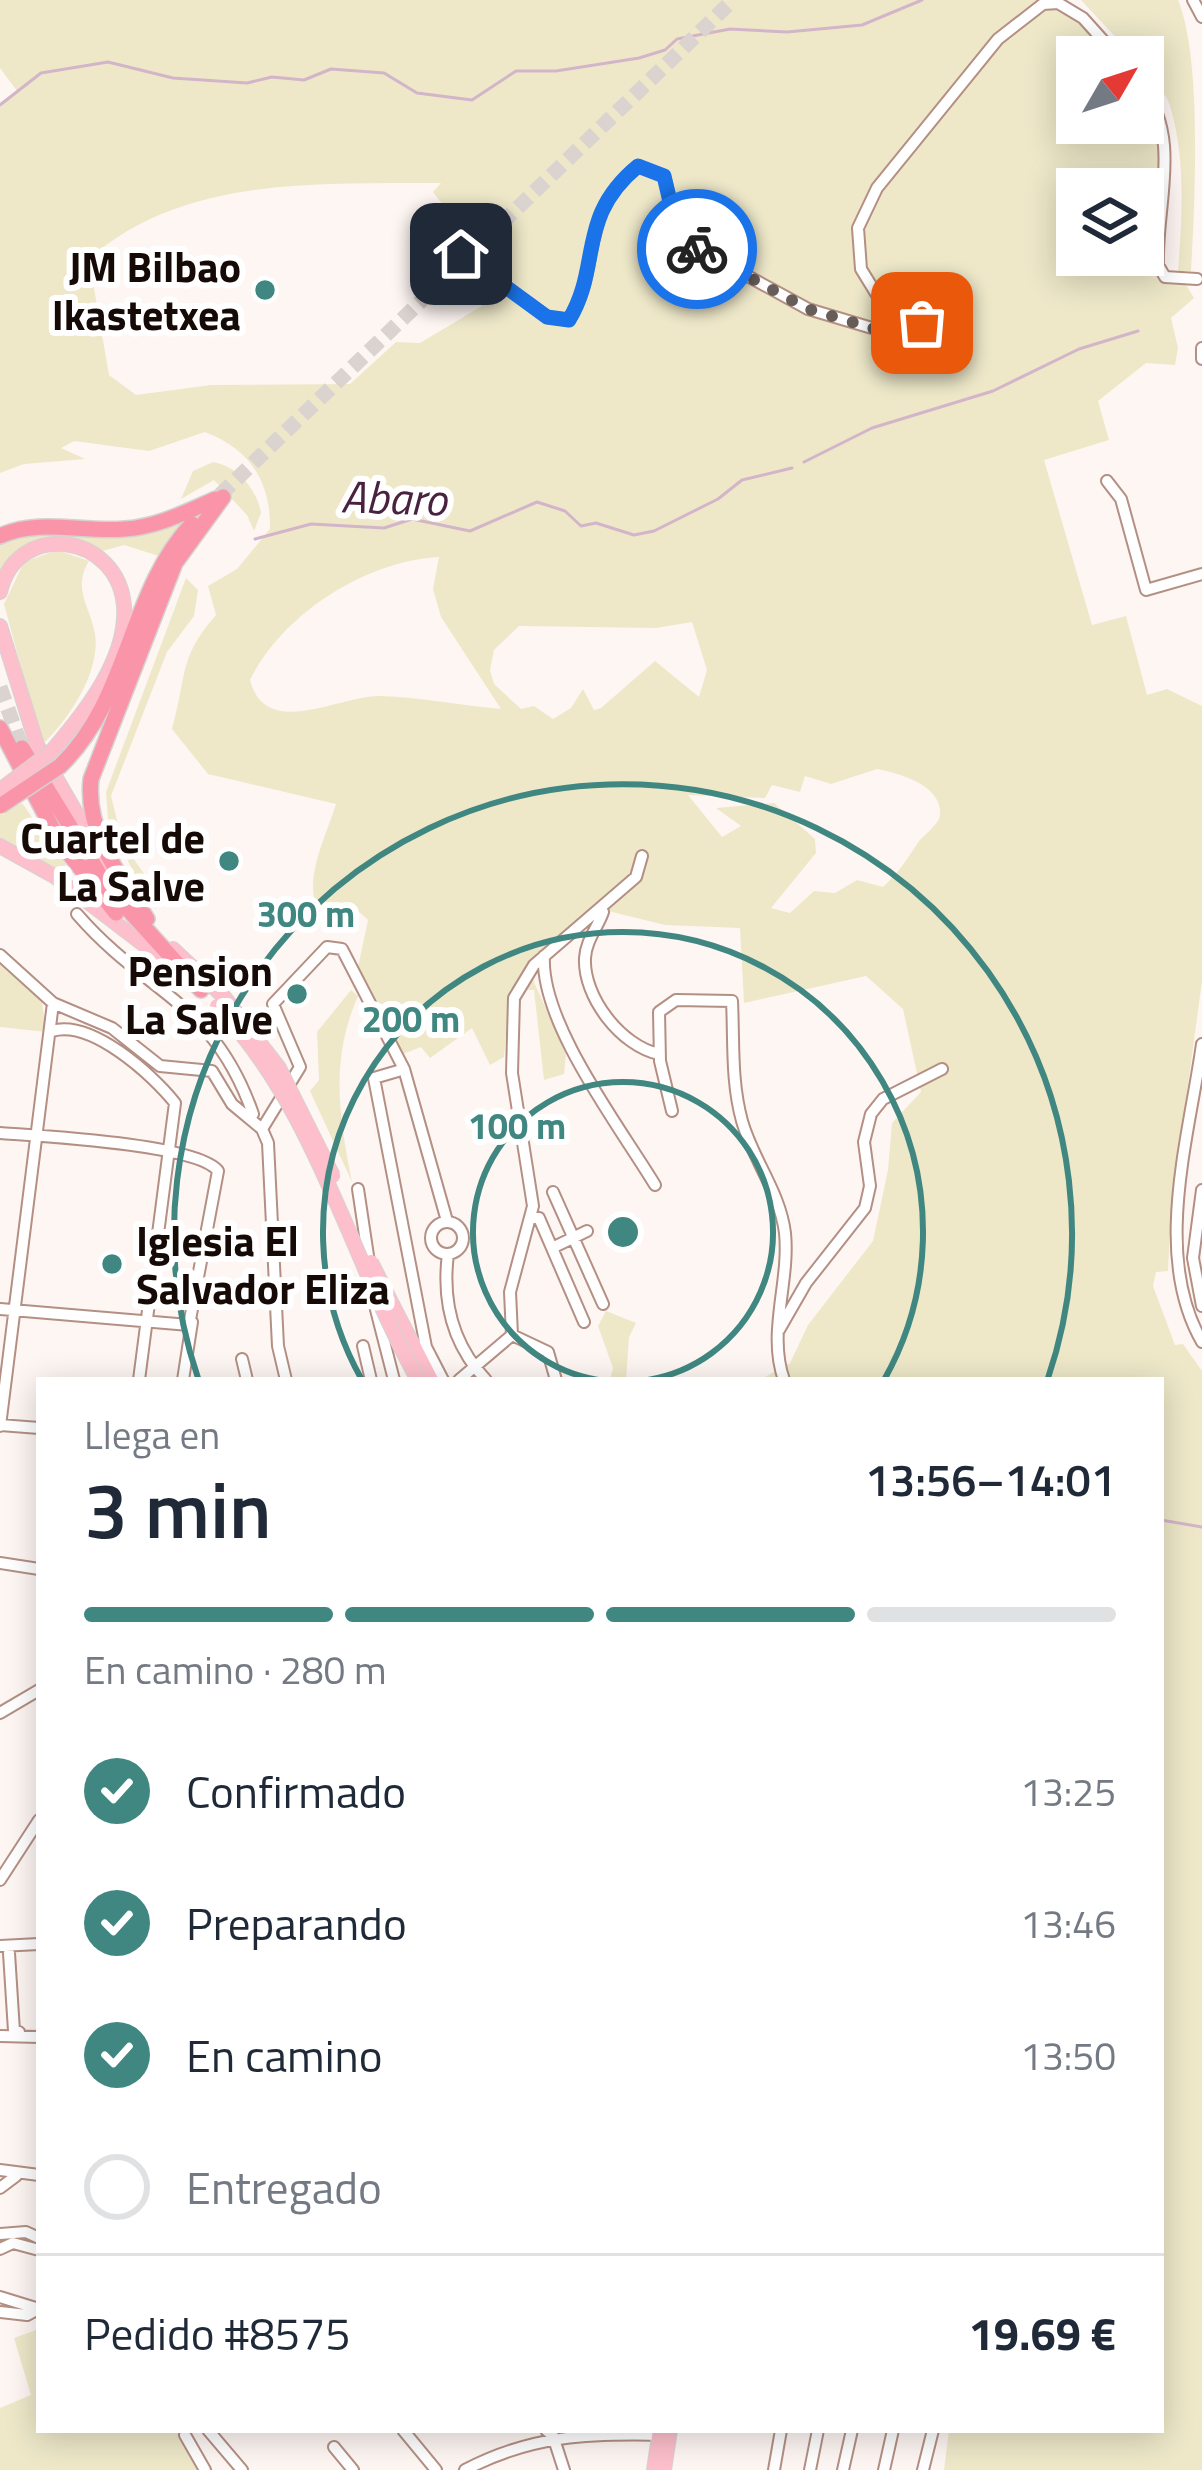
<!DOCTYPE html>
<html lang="es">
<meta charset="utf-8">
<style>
body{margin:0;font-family:"Titillium Web",sans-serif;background:#f6f6f7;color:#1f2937;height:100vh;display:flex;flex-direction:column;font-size:45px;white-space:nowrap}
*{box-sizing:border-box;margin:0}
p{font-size:39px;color:#747a83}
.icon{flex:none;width:66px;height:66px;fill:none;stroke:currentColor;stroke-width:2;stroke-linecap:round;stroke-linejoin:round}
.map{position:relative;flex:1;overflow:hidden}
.drawer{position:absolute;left:36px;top:1377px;width:1128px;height:1056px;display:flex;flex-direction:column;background:#fff;border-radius:0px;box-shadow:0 6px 30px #0003}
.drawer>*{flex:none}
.needle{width:78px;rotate:51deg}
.tools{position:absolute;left:1056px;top:36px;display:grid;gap:24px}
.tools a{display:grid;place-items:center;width:108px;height:108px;border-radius:0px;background:#fff;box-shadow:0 6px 30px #0003;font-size:60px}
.pin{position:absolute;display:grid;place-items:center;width:102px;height:102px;color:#fff;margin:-51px;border-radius:24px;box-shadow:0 6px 18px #0006}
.courier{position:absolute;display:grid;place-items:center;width:120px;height:120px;margin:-60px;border:9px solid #1a73e8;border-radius:50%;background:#fff;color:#222;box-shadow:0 3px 15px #0007}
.headline em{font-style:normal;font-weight:600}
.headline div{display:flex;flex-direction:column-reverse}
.headline{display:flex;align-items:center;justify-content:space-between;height:204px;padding:0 48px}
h1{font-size:78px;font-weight:600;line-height:90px}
.bar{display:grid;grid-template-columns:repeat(4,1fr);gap:18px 12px;align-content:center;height:144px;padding:0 48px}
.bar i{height:15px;border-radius:9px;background:#e0e1e3}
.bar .active{background:#408781}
.bar p{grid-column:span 4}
.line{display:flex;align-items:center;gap:30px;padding:0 48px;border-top:3px solid #e0e1e3}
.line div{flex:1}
ol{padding:0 48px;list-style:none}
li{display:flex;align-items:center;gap:36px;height:132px}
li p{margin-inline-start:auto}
li .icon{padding:12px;border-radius:50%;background:#408781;color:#fff;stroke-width:4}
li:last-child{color:#747a83}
li i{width:66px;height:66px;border:6px solid #e0e1e3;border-radius:50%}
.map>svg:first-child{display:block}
.green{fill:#eee8c9;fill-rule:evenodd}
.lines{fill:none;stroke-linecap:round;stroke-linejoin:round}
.stream{stroke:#d3b5c9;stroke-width:3}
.highway-tunnel{stroke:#dbd3cf;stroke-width:15;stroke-dasharray:15 8;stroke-linecap:butt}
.minor-casing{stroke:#b48f84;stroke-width:14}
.major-casing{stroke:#d5d3d2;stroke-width:16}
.highway-casing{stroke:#d5d3d2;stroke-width:18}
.minor{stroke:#fff;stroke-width:10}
.major{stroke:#fcbfcb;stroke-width:14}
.highway{stroke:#fa95a9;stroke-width:15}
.major-bridge-casing{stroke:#d5d3d2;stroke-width:16;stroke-linecap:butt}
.highway-bridge-casing{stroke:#d5d3d2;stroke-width:18;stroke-linecap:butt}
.major-bridge{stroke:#fcbfcb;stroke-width:14}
.highway-bridge{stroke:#fa95a9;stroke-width:15}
.done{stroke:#675d59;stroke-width:12;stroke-dasharray:0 21.6}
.route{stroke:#1a73e8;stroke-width:15}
.ring{fill:none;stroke:#408781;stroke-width:6}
.poi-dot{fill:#408781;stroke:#fff;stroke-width:4.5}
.labels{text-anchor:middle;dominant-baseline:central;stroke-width:12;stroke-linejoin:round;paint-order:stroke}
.poi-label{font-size:42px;font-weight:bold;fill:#160a06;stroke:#fff;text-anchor:end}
.water-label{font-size:45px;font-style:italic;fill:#49223f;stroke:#fff}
.centre{fill:#408781;stroke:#fff;stroke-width:6}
.ring-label{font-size:36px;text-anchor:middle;font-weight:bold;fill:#408781;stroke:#fff;stroke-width:12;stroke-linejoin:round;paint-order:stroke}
</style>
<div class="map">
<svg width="1202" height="2470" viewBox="0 0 1202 2470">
<rect width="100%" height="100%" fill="#fef6f3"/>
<path class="green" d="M0,0H1065L1060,10L1075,17L1111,57H1077V123H1143V97L1160,133L1161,175L1152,176L1145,269L1164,282L1185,283L1194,298L1171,318L1178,348L1175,365L1146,363L1098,401L1109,440L1044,460L1092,625L1126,616L1147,695L1167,689L1202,706V981L1171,1211L1168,1271L1156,1272L1153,1286L1175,1345L1183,1344L1202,1371V2470H944L949,2430H1161V1380H760L790,1363L808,1325L873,1241L888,1170L892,1123L921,1092L903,1009L866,976L744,1003L740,928L665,925L608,911L561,936L526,964L566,1054L564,1074L544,1080L534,990L510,989L504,1057L490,1065L472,1028L430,1058L421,1047L403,1054L358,967L368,920L356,909L330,929C295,893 323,846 336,804L208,774L172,729C187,677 178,658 216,615L208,586L237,569L270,529C271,482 250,449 205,432L149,451L74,441L61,448L85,459L24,464L0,473V103L17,91L0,68ZM441,183L433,192L467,236L457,267L482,306L420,343L396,342L350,384L211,385L136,395L109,375L89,259C184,175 321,184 441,183ZM1077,189H1143V255H1077ZM439,557L433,589L441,617L501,709C462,706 421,697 380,696C340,695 266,741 250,680C283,614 365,561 439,557ZM692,622L707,670L699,697L655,661L601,708L594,710L583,689L571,708L553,719L534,706L521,709L494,684L490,670L494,650L519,626L656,628ZM877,769C898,773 943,785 940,815C939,825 923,835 917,844C906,861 899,872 883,887L857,880L835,893L814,891L790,913L771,908L816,853L815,839L774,803L716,808L741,826L722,837L688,795L765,798L772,785L800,792L805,776L831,784Z
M1081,0H1178C1202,58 1195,199 1191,271H1178C1182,217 1186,159 1170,106C1165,88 1143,77 1143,57H1134Z
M213,462C237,466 257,489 261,513L254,531L247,515L214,480L181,499L193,471Z
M188,516L159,556L124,545L99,552C64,528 17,536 0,577V542C68,516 114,553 188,516Z
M57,550L89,561C72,589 90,606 95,634C101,672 68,720 42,745L4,604L24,562Z
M186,578L198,590L194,616L167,652L111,796L123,844L150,882H138L108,819L106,792Z
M22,803L66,865L59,873L0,841V813Z
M0,965L42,1002L46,1032L0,1027Z
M351,990L358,996C330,1059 339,1117 352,1182L310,1091L319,1080L317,1032Z
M606,1311L636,1323L629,1337L626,1380H610L613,1368L598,1326Z
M39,2329V2430H175L213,2470H0V2408L31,2395L14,2338Z"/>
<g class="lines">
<path class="stream" d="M0,105L41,73L108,62L173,78L247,83L272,77L304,80L331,69L384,73L417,93L472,100L516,71H556L639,58L665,50L677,39L730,29L787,32L862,25L922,0
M804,462L872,428L993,391L1079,349L1138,331
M255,539L311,524L384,528L412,519L470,531L537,502L565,511L581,526L596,523L634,535L654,531L718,499L742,480L792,468
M1161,1520L1202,1527"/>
<path class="highway-tunnel" d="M220,495L733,0
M0,687L22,748"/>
<defs>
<path id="minor" d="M1193,0L1202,17
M1143,87C1182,141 1156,203 1158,265L1165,277L1197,279
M461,254L547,317L569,320C603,265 576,217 638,166L664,176L677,227L689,244L808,309L909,339L918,337L922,323L877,295L861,269L858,228L877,188L998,39L1043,4L1058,3L1083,18L1118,57
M1202,348V359
M1107,481L1121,499L1146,590L1202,574
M603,912C598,927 586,940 585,958C583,997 621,1046 659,1054
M77,914C147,995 213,1000 253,1114
M0,955L53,1003L112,1028L160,1066L212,1071L232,1104L262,1129L268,1143L278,1346L286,1380
M544,956C540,1023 620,1127 655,1185
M52,1031C91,1019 152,1074 175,1103L139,1380
M1202,1044C1189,1138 1152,1255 1202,1342
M398,1071L374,1078L426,1347L443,1380
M672,1111L660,1061L659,1012L676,1000L732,1001C734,1042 731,1081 742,1121C753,1160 780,1192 785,1233C790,1282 767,1333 784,1380
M262,1129L300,1067L273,1004L327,947L342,949L404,1069L447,1221
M0,1133C40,1136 198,1144 218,1171L189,1325L0,1309
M358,1189L370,1269
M1202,1190L1193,1258L1202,1306
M553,1192L603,1304
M531,1218H539L584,1322
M431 1238a16 16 0 1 1 32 0a16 16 0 1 1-32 0Z
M552,1248L587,1231
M448,1254C442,1301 453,1345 486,1380
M372,1294L394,1380
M779,1330L806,1283L865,1208L870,1186L864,1142L871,1114L883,1099L942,1069
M512,1335L548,1352L556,1380
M363,1346L371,1380
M242,1359L247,1380
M183,1380L192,1322
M459,1380L512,1335L510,1292L533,1206L512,1073L514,998L534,965L636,877L642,856
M0,1425L39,1428
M0,1426L53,1003
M0,1563L39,1569
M0,1713L39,1690
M0,1880L39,1820
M0,1946L39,1944
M9,1953L14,2031L19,2032
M0,2036L39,2037
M0,2170L39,2175
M0,2188L16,2176
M0,2234L26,2232L39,2238
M0,2249L13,2243L39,2250
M0,2297L39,2309
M0,2312L27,2315L38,2309
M208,2430L242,2470
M403,2430L436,2470
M546,2430L553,2436L564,2470
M185,2435L205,2470
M334,2447L353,2470
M465,2470C531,2435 591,2433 665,2435
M774,2470L781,2430
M810,2470L818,2430
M843,2470L852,2430
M884,2470L893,2430
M923,2470L933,2430"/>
<path id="major" d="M0,592C17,519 118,533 124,606C128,659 84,714 51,752
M0,626L37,745L116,882
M0,846L54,876L177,970
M173,949L224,997
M393,1306L431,1380
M654,2470L660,2430
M664,2470L670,2430"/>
<path id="highway" d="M0,536C39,518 83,533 125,529C157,527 186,512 216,499
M0,728L59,841L116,913
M22,748L106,885L201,990
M60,766C130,699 128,592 192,524
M147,919C120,876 85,832 91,779L175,563L223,497"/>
</defs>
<use href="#minor" class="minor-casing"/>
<use href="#major" class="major-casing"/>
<use href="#highway" class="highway-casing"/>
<use href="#minor" class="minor"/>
<use href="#major" class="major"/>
<use href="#highway" class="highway"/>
<defs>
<path id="major-bridge" d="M0,790L51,752
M224,997L279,1068L333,1176
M217,1006C316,1109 350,1258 418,1380
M371,1262L393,1306"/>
<path id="highway-bridge" d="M0,806L60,766"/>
</defs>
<use href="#major-bridge" class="major-bridge-casing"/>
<use href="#highway-bridge" class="highway-bridge-casing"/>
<use href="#major-bridge" class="major-bridge"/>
<use href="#highway-bridge" class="highway-bridge"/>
</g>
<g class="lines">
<path class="done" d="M697,249L808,309L909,339L923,332L922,323"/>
<path class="route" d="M461,254L547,317L569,320C602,265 576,217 638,166L664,176L676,227L697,249"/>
</g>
<g class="ring">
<path d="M598 1380A150 150 0 1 1 648 1380"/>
<path d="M362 1380A300 300 0 1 1 884 1380"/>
<path d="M198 1378A449 449 0 1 1 1048 1378"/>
</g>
<g class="poi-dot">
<circle cx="265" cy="290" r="12"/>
<circle cx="229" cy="861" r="12"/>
<circle cx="297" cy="994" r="12"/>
<circle cx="112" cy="1264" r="12"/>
</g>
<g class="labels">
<g class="poi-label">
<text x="241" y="266">JM Bilbao<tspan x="241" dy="48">Ikastetxea</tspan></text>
<text x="205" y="837">Cuartel de<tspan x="205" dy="48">La Salve</tspan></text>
<text x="273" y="970">Pension<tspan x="273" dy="48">La Salve</tspan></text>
<text x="136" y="1240" text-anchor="start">Iglesia El<tspan x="136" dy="48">Salvador Eliza</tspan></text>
</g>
<g class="water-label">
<text transform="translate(394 497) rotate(2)">Abaro</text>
</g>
</g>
<circle cx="623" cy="1232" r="18" class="centre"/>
<g class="ring-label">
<text x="306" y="927">300 m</text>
<text x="411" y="1032">200 m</text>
<text x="517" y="1139">100 m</text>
</g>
</svg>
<div class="tools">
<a><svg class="needle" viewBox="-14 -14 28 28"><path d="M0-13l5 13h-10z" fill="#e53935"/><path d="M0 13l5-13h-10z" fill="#747a83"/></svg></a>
<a><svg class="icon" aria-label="layers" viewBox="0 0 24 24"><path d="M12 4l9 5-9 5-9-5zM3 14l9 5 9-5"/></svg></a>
</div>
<div class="pin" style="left:922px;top:323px;background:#ea580c"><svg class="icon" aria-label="bag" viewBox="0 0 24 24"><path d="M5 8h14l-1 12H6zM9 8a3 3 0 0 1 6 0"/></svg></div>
<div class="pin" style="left:461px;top:254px;background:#1f2937"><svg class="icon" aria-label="home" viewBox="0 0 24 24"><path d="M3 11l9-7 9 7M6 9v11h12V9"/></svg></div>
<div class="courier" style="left:697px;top:249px"><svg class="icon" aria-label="bike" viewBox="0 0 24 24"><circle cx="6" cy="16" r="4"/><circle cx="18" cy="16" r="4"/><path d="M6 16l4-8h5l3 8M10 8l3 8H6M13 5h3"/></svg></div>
<section class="drawer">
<div class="headline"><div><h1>3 min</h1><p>Llega en</p></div><em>13:56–14:01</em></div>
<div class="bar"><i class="active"></i><i class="active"></i><i class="active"></i><i></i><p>En camino · 280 m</p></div>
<ol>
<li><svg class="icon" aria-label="check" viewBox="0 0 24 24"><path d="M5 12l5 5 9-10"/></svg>Confirmado<p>13:25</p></li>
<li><svg class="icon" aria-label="check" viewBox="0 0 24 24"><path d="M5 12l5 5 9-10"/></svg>Preparando<p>13:46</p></li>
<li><svg class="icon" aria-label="check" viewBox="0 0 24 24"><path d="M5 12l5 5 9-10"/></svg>En camino<p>13:50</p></li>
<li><i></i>Entregado</li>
</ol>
<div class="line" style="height:156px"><div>Pedido #8575</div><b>19.69 €</b></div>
</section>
</div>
